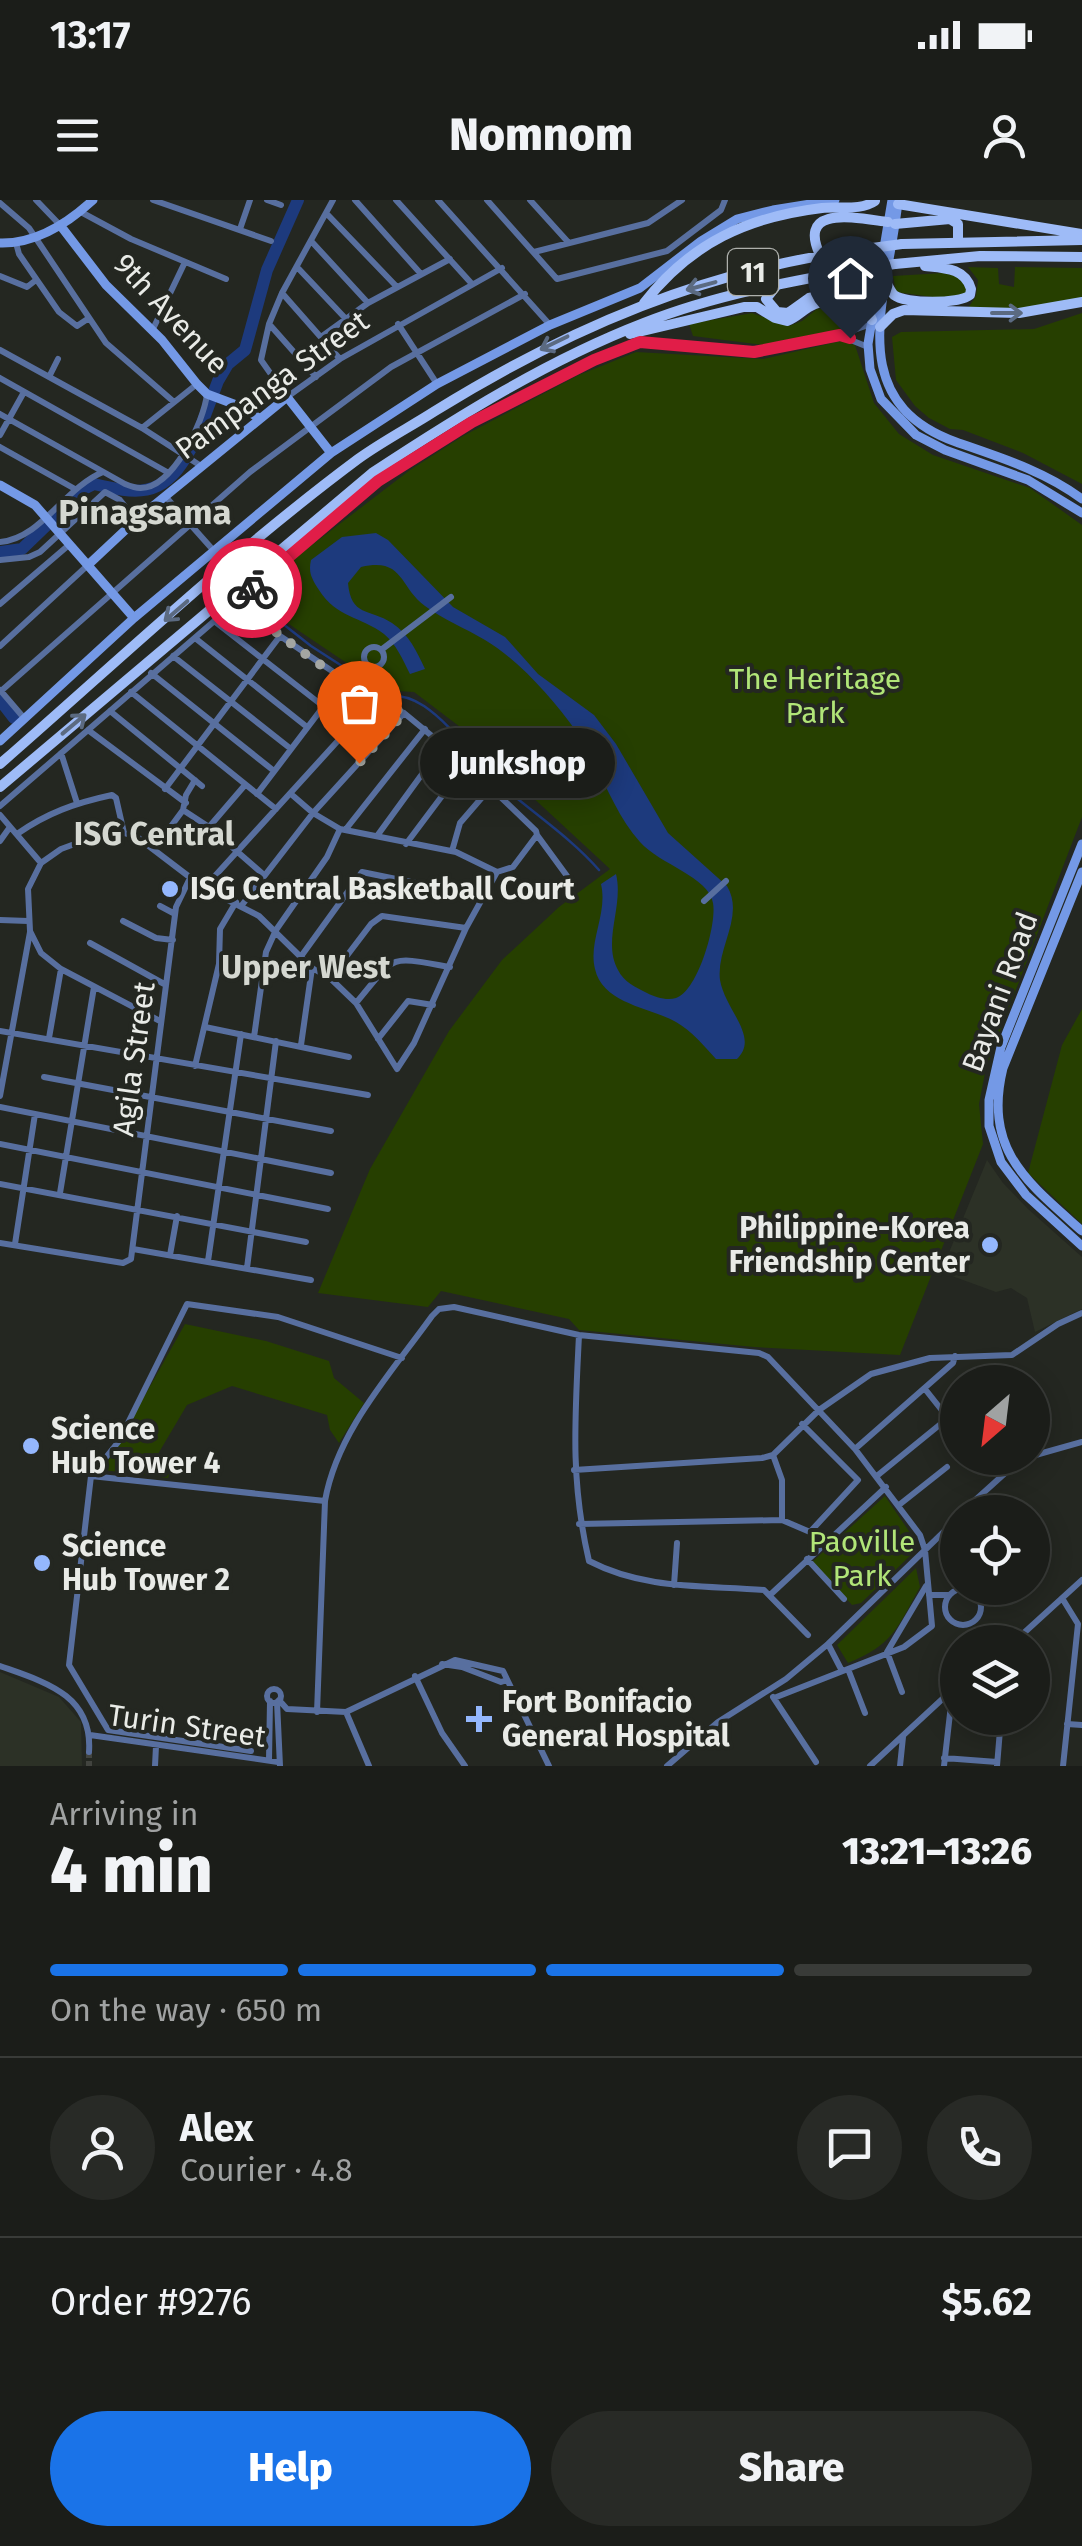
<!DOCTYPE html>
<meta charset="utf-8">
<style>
body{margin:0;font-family:"Fira Sans",sans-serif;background:#282a26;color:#f1f3f6;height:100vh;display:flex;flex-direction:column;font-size:38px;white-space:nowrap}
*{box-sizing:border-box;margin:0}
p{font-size:32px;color:#a0a2a2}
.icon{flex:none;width:55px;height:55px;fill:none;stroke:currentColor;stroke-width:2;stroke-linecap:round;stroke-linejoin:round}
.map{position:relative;height:1566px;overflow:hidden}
.panel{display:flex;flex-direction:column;background:#1b1d19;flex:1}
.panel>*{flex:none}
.needle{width:65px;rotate:208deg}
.buttons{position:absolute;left:940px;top:1165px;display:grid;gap:20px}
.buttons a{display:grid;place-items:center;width:110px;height:110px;border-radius:50%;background:#1b1d19;box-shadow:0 5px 25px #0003,0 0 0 2px #393b38;font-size:50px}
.pin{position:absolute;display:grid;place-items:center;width:85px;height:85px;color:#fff;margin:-102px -42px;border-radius:50% 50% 50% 0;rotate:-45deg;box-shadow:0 0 10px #0007}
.pin .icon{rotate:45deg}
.courier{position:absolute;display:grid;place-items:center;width:100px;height:100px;margin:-50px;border:8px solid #e11d48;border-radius:50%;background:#fff;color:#222;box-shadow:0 2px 12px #0007}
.bubble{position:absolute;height:70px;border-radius:35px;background:#1b1d19;box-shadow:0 5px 25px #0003,0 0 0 2px #393b38;font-size:32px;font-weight:800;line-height:70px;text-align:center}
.summary em{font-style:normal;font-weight:800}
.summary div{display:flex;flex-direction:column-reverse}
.summary{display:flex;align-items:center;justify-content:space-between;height:170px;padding:0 50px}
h1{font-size:65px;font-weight:800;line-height:75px}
.bar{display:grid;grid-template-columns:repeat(4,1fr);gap:15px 10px;align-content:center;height:120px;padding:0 50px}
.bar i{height:12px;border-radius:8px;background:#393b38}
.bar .selected{background:#1a73e8}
.bar p{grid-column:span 4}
.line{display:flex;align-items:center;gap:25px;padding:0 50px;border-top:2px solid #393b38}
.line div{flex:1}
.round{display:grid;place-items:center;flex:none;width:105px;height:105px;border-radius:52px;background:#282a26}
.primary-button{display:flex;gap:20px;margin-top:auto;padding:20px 50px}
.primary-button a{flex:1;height:115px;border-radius:60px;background:#1a73e8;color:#fff;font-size:40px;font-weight:800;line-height:115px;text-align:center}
.primary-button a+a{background:#282a26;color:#f1f3f6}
.status{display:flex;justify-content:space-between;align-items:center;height:70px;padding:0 50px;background:#1b1d19;direction:ltr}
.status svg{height:28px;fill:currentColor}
header{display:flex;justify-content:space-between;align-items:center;height:130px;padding:0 50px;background:#1b1d19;font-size:45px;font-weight:800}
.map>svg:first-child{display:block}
.built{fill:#2c3126}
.green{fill:#263f00}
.water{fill:#1d3a7d}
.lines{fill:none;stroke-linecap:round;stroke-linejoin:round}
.stream{stroke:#1d3a7d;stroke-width:2.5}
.river{stroke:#1d3a7d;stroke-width:12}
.street-tunnel{stroke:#42443f;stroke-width:6;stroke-dasharray:6 3;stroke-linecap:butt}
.street{stroke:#586f9f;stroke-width:6}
.secondary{stroke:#7499e6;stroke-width:9}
.primary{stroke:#9ebbf7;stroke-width:10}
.primary-bridge{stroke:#9ebbf7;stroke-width:10}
.oneway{stroke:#5b6a81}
.done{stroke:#a4a6a2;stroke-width:10;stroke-dasharray:0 18}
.route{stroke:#e11d48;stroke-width:12}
.poi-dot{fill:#94b7fd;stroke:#242721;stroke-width:4}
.labels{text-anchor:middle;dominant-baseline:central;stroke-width:8;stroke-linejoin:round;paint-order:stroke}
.shield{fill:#242721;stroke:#aeb0ac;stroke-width:2.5}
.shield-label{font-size:28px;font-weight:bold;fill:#e9ebe7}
.street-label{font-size:30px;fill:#e9ebe7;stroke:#242721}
.park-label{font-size:30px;fill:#b1e578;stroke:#242721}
.poi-label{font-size:30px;font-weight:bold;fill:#e9ebe7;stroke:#242721;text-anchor:start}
.neighbourhood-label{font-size:32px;font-weight:bold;fill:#d5d8d1;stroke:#242721}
.quarter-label{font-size:35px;font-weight:bold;fill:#d5d8d1;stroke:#242721}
</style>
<div class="status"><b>13:17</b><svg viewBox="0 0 49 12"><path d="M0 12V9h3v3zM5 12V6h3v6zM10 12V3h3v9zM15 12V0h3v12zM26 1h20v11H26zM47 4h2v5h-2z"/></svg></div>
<header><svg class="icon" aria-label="menu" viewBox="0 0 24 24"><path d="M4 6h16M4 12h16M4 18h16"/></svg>Nomnom<svg class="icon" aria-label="person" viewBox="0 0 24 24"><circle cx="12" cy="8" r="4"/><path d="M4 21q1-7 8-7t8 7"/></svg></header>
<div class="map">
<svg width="1082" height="1566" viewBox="0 0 1082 1566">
<rect width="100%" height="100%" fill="#242721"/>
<path class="built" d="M987,960L1003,983L1028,1009L1082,1057V1109L1035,1132L1027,1098L1011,1088L996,1092L941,1072Z
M0,1472L59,1497L81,1522L82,1566H0Z"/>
<path class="green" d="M968,67L998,68L999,84L1014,87L1015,67L1082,68V99L1041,108H968L976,96L978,80Z
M943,73L958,76L967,83V92L955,100L896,92L893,76Z
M849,105L859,110L863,118L861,125L763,145L693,136L689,124L752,113L789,126L802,121L817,109Z
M1082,113V284L1023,253L963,230L950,229L929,218L915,206L896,180L892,137L901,132L1034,129Z
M841,141L855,145L874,203L899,234L933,255L1030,288L1082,325V617L986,868L979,904L983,944L900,1155L754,1147L579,1130L569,1119L441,1091L428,1107L318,1093L370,969L449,831L502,760L559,707L610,669L515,581L468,533L414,492L396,491L363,474L265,408L252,391L410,270L463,236L579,175L636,152L763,159Z
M1082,809V1024L1028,973L1062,845Z
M185,1124L266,1141L329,1161L334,1178L364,1203L339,1243L330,1230L327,1215L232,1186L187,1205L158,1254L170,1272L168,1278L103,1270Z
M885,1296L915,1340L912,1354L861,1403L852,1405L812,1362Z
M916,1368L920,1387C897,1428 894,1444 848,1463L837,1445Z"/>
<path class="water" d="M376,333L388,340L453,407L505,437L538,474L594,515L616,544L668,633L727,686C745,716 716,748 720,780C725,810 760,837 737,859H716C704,846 692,831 676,822C649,807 603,804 595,769C588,741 608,714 601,684L616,674C624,706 602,741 618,770C624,782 635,787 647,793C655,797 667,801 676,798C698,791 717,724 713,703C709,677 659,664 640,642C612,611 600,566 576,531C553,499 519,460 485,440C465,428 444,420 425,406C399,387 404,357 361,367L348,383C351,417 369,408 392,423C409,434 417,452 425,469L410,474C403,460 396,444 384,434C360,416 337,418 319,390C312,379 308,373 311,360L342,337Z"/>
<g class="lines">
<path class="stream" d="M251,392L255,402L311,446L387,495C401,495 412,498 424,506C455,527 473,560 500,584C533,613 570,637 599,670"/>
<path class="river" d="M187,255L195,242L218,181L228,164L245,150L267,70L298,0
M0,352L22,349L84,289L94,284C136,294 162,298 186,257
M0,500L14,518"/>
<path class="street-tunnel" d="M89,1552V1566"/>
<path class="street" d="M36,0L60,25
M153,0L271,41
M267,0L281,5
M333,0L282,93L269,124L261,160L287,197L340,159L502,68
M355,0L421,74
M396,0L472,84
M438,0L550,125
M487,0L557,79L667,51L721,10L725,0
M530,0L568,42
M0,3L29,28L106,143L174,202
M79,11L131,39L226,79
M327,14L397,87
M240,29L250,0
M312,42L368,103
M16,43L19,54L59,112L77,126L89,118
M534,52L648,23L682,0
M297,67L346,119
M0,76L27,87L36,80
M282,93L340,159
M398,124L437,184
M270,125L316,177
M152,131L185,62
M841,136L868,147
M321,137L368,103L450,59
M0,150L142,228L201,266
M49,177L58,159
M0,178L167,272
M0,214L125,284C130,286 135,288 140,288C173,289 204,221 207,194
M142,228L197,184
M0,235L24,192
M0,247L75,289
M165,296L214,351
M0,342C42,338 64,288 103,272
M0,360L29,357L40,352L105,292L120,300L136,320
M236,401L280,436L375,500L404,513L466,564L536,631L537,635L513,667L497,672
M0,404L70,344
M214,421L323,506
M195,438L307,527
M0,446L88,365
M364 457a10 10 0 1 1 20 0a10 10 0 1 1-20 0Z
M381,450L451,397
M173,456L291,549
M151,473L274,571
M0,490L24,518
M1,491L250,272L391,167L525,94
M131,492L276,609
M110,511L202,586
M88,530L186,603
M61,553L77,603
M165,589L280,436
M257,594L345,478
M291,594L313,613L340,629L456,652L497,672
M0,606L358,297L472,222L593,160L640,142L754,152L840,135L871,124
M183,610L209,627L264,675
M0,615L41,663
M209,627L245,585
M346,629L425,529
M17,634C47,613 75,603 112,595L116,598L124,633
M537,635L567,676
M377,636L444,544
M0,641L10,627
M406,644L466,564
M155,648L183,610L186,595L195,580
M452,651L460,623L491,587
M204,688L375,500
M704,701L726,681
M242,705L313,613L404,513
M160,706L175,714
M0,720L28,721
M123,721L156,738L173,740
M90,743L166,785
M302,755L362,672L484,697
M330,778L371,724L382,716L466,728
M356,803C397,754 386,756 450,767
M160,821L61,769L41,753L30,731L28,689L41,663L61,649L91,638L124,633L137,637L204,688L259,716L312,768L330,778L356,803L397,869L414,843L466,728L497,672
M205,827L349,857
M0,831L368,895
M254,837L266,752L276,730L327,657L340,629
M49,838L61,769
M378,839L408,801L433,805
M301,845L312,768
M195,866L219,764L220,729L236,702
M44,877L331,931
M0,896L30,732
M0,907L331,973
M0,944L328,1009
M0,984L306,1042
M60,993L94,787
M0,1043L123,1063L131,1059L176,707L190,678
M15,1044L35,914
M133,1049L311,1080
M170,1055L177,1016
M208,1061L241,834
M247,1068L276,841
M579,1135C575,1218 570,1280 589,1361C645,1390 703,1385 764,1390L808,1435
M855,1249L953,1163L955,1156
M773,1255L782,1280V1320
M1032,1256L1082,1242
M574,1270L762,1258L773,1255L819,1210L871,1174L930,1158L1012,1155L1058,1124L1082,1113
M878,1275L948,1218L925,1189
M91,1276L325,1301
M899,1305L947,1267
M962,1312L1013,1266L1029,1258
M579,1324L782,1320L810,1332L858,1280L802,1224
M807,1359L844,1399
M674,1385L677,1343
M945 1407a18 18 0 1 1 36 0a18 18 0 1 1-36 0Z
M770,1395L886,1287
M929,1395H949
M1062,1398L1078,1424L1063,1566
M1014,1442L1082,1380
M828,1444L842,1471
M442,1464L462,1467L501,1482L507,1480
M0,1466C45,1482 93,1495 89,1552
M848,1469L865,1513
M415,1476L442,1533L465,1566
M267 1496a7 7 0 1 1 14 0a7 7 0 1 1-14 0Z
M902,1492L887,1452L926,1386
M773,1497L816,1562
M279,1500L287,1509L346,1512L455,1460L503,1471L549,1566
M277,1502L280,1566
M317,1512L325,1301C337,1231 392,1172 432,1116L439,1109L454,1107L579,1135L759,1153L768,1157L855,1249L920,1335L925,1350L932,1426L904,1447L774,1498
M346,1512L369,1566
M1067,1524L1082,1525
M90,1535L278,1562
M251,1551L108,1530L69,1465L91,1276L119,1241L187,1104L278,1117L402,1158
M944,1558L997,1562
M269,1560L270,1501
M155,1566L156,1546
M667,1566L718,1522L786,1479L828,1444L958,1318
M870,1566L951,1491
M900,1566L903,1537
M944,1566L956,1461
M997,1566L1001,1518"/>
<path class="secondary" d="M892,0L868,144L870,169L881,199L916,235L945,250L1028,280L1082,313
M898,1C889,93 839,200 956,242C999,257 1045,271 1082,299
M60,25L106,85L162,140L197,184L207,194L239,206L259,218
M0,43C36,44 67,24 93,0
M0,285L35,305L134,418
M88,365L136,320L287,197L331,253
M0,541L134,418L331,253L437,184L550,125L640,88L701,41L737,19L773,10L835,0
M1082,644L1001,847L989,900V926L1001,962L1026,995L1082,1046
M1082,672L1003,868C983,950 1027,982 1082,1031"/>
<path class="primary" d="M898,4L1082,34
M895,24L950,19L958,24V41
M902,44L1082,40
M821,57C795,4 856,18 888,22
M895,64L980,56L1082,57
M885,80C888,85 890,91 894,95C906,104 959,104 970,95L971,89C965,68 944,68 925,66
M777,85L766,99L777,112L788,113L809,98L832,93H868L878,80
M644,103C691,43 747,17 822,8C838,6 861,11 875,1
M880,127L893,114L904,110L1019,113L1082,102
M630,134L744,107H757L775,118L787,121C798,117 804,108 815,104C835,96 864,97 872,120
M0,564C118,461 233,352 358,259C383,241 410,227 435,211C569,128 707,69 865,49
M0,587L372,273C457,217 548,160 644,123C714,95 792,81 866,68"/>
<path class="primary-bridge" d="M865,49L902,44
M866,68L895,64"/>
</g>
<defs><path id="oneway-shaft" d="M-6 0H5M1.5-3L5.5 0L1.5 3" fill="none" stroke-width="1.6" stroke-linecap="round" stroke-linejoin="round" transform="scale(2.5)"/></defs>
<g class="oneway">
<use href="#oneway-shaft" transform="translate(701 86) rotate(165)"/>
<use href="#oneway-shaft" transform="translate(1007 113)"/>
<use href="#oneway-shaft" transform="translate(554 143) rotate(154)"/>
<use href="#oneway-shaft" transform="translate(176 411) rotate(139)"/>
<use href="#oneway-shaft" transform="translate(74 524) rotate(-40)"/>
</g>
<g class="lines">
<path class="done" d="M252,388L236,400C286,441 345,487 404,513L359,563"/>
<path class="route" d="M252,388L378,281L472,222L594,160L640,142L754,152L840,135L850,138"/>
</g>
<g class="poi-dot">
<circle cx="170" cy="689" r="10"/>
<circle cx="990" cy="1045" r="10"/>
<circle cx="31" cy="1246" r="10"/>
<circle cx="42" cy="1363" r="10"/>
<path d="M474 1504h10v10h10v10h-10v10h-10v-10h-10v-10h10z"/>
</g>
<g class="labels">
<rect class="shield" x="728" y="49" width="50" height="46" rx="8"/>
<g class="shield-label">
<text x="753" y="72">11</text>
</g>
<g class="street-label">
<text transform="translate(171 114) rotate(47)">9th Avenue</text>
<text transform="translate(272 185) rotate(-36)">Pampanga Street</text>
<text transform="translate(1000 792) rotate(-70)">Bayani Road</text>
<text transform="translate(134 859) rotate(-82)">Agila Street</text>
<text transform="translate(187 1526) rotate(8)">Turin Street</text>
</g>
<g class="park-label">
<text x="815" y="479">The Heritage<tspan x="815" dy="34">Park</tspan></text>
<text x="862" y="1342">Paoville<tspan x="862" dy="34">Park</tspan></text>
</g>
<g class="poi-label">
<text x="190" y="689">ISG Central Basketball Court</text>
<text x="970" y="1028" text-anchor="end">Philippine-Korea<tspan x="970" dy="34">Friendship Center</tspan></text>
<text x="51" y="1229">Science<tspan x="51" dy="34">Hub Tower 4</tspan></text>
<text x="62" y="1346">Science<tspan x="62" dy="34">Hub Tower 2</tspan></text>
<text x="502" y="1502">Fort Bonifacio<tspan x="502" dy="34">General Hospital</tspan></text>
</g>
<g class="neighbourhood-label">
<text x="154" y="634">ISG Central</text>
<text x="306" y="767">Upper West</text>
</g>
<g class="quarter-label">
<text x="145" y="312">Pinagsama</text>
</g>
</g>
</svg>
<div class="buttons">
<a><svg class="needle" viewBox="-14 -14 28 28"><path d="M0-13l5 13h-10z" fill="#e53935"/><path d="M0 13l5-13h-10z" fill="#a0a2a2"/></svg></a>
<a><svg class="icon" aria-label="locate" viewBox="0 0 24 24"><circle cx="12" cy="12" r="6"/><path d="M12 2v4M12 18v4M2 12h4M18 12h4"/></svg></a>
<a><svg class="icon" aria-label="layers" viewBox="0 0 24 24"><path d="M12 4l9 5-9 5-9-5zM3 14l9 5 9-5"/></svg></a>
</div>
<div class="pin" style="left:359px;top:563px;background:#ea580c"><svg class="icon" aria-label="bag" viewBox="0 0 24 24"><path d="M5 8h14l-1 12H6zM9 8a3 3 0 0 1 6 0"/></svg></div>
<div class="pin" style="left:850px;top:138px;background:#1f2937"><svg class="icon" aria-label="home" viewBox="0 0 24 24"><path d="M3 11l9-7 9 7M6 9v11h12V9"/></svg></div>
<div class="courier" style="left:252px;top:388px"><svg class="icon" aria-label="bike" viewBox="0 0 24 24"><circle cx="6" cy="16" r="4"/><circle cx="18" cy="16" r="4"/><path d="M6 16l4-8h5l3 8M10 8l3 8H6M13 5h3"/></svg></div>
<div class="bubble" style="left:420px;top:528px;width:195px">Junkshop</div>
</div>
<section class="panel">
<div class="summary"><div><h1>4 min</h1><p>Arriving in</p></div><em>13:21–13:26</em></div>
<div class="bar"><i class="selected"></i><i class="selected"></i><i class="selected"></i><i></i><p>On the way · 650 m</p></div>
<div class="line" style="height:180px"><a class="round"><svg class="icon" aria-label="person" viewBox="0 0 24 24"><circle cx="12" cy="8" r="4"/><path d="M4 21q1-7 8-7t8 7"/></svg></a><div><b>Alex</b><p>Courier · 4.8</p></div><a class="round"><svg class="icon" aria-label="chat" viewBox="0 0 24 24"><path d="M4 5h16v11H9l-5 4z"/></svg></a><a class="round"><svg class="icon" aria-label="phone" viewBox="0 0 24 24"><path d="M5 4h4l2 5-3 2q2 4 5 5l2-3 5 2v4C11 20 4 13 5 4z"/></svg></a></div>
<div class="line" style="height:130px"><div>Order #9276</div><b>$5.62</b></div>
<div class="primary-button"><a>Help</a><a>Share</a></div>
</section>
